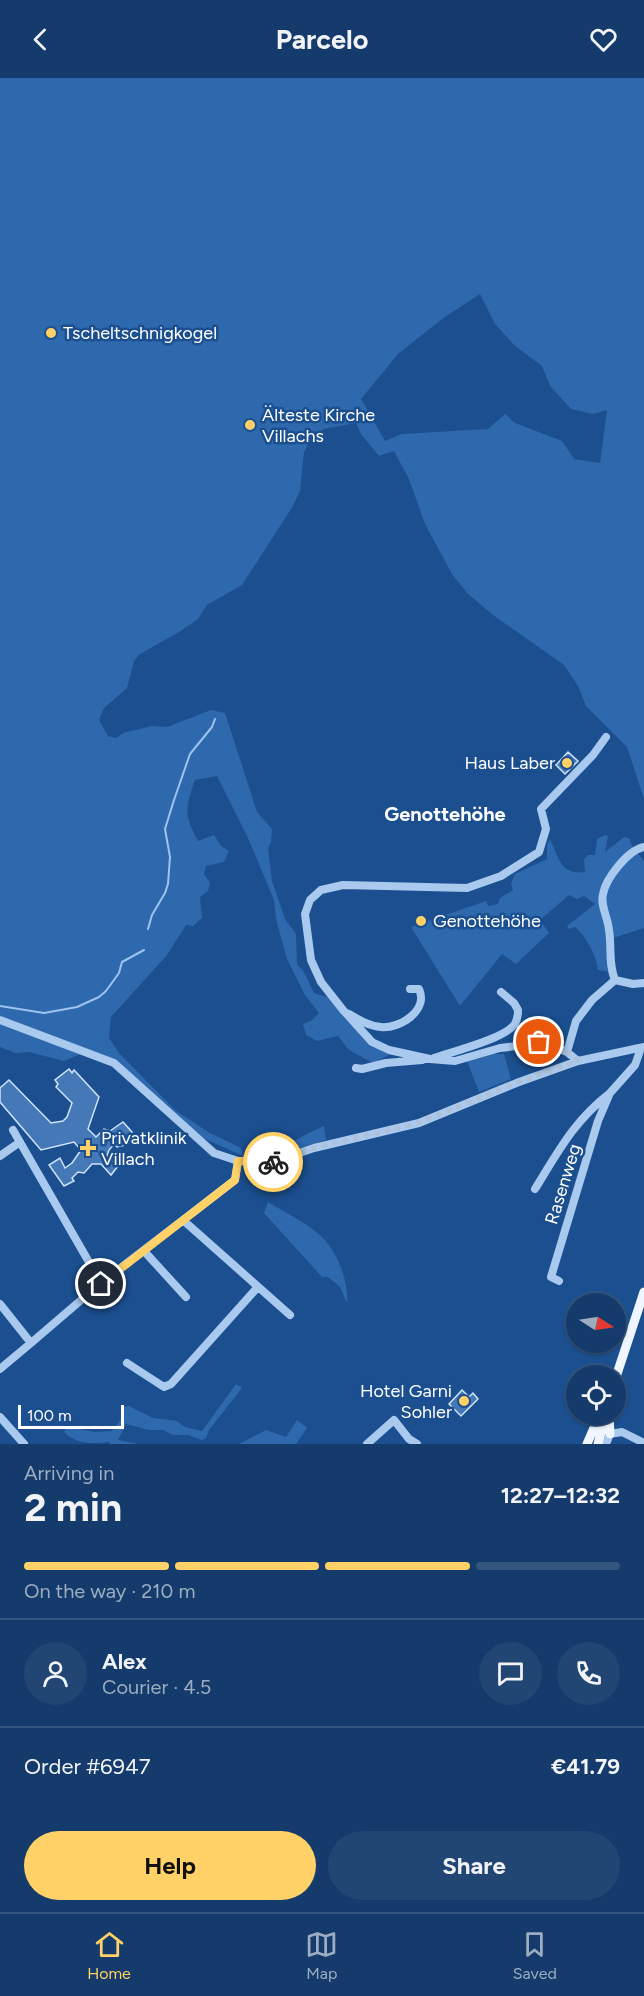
<!DOCTYPE html>
<meta charset="utf-8">
<style>
body{margin:0;font-family:Figtree,sans-serif;background:#214673;color:#f1f3f6;height:100vh;display:flex;flex-direction:column;font-size:22px;white-space:nowrap}
*{box-sizing:border-box;margin:0}
p{font-size:20px;color:#9dadc1}
.icon{flex:none;width:33px;height:33px;fill:none;stroke:currentColor;stroke-width:2;stroke-linecap:round;stroke-linejoin:round}
.map{position:relative;height:1366px;overflow:hidden}
.panel{display:flex;flex-direction:column;background:#143b6b;flex:1}
.panel>*{flex:none}
.needle{width:39px;rotate:102deg}
.buttons{position:absolute;left:566px;top:1215px;display:grid;gap:12px}
.buttons a{display:grid;place-items:center;width:60px;height:60px;border-radius:50%;background:#143b6b;box-shadow:0 2px 4px #0004,0 0 0 2px #33557e;font-size:30px}
.scale{position:absolute;left:18px;bottom:15px;width:106px;box-sizing:border-box;padding-left:6px;border:3px solid #fff;border-top:0;font-size:16px;line-height:21px;white-space:nowrap;color:#fff;-webkit-text-stroke:4px #1b4f8f;paint-order:stroke}
.pin{position:absolute;display:grid;place-items:center;width:51px;height:51px;color:#fff;margin:-26px;border:3px solid #fff;border-radius:50%;box-shadow:0 2px 6px #0007}
.courier{position:absolute;display:grid;place-items:center;width:60px;height:60px;margin:-30px;border:4px solid #ffd166;border-radius:50%;background:#fff;color:#222;box-shadow:0 2px 8px #0007}
.head em{font-style:normal;font-weight:700}
.head div{display:flex;flex-direction:column-reverse}
.head{display:flex;align-items:center;justify-content:space-between;height:102px;padding:0 24px}
h1{font-size:39px;font-weight:700;line-height:45px}
.bar{display:grid;grid-template-columns:repeat(4,1fr);gap:9px 6px;align-content:center;height:72px;padding:0 24px}
.bar i{height:8px;border-radius:4px;background:#33557e}
.bar .selected{background:#ffd166}
.bar p{grid-column:span 4}
.line{display:flex;align-items:center;gap:15px;padding:0 24px;border-top:2px solid #33557e}
.line div{flex:1}
.round{display:grid;place-items:center;flex:none;width:63px;height:63px;border-radius:32px;background:#214673}
.cta{display:flex;gap:12px;margin-top:auto;padding:12px 24px}
.cta a{flex:1;height:69px;border-radius:36px;background:#ffd166;color:#111;font-size:24px;font-weight:700;line-height:69px;text-align:center}
.cta a+a{background:#214673;color:#f1f3f6}
header{display:flex;justify-content:space-between;align-items:center;height:78px;padding:0 24px;background:#143b6b;font-size:27px;font-weight:700}
.tab-bar{display:flex;justify-content:space-around;align-items:center;height:84px;border-top:2px solid #33557e;background:#143b6b;font-size:16px;color:#9dadc1}
.tab-bar a{display:grid;justify-items:center;gap:3px}
.tab-bar .selected{color:#ffd166}
.map>svg:first-child{display:block}
.green{fill:#2e69ad;fill-rule:evenodd}
.lines{fill:none;stroke-linecap:round;stroke-linejoin:round}
.stream{stroke:#9cc4f0;stroke-width:2}
.building{fill:#4478b7;stroke:#cfe3fa;stroke-width:1.5}
.minor{stroke:#a9c9ee;stroke-width:8}
.major{stroke:#f0f6ff;stroke-width:9}
.done{stroke:#afc1d8;stroke-width:6;stroke-dasharray:0 10.8}
.route{stroke:#ffd166;stroke-width:8}
.poi-dot{fill:#ffd166;stroke:#1b4f8f;stroke-width:2}
.labels{text-anchor:middle;dominant-baseline:central;stroke-width:5;stroke-linejoin:round;paint-order:stroke}
.poi-label{font-size:18px;fill:#fff;stroke:#1b4f8f;text-anchor:start}
.street-label{font-size:18px;fill:#fff;stroke:#1b4f8f}
.neighbourhood-label{font-size:20px;font-weight:bold;fill:#fff;stroke:#1b4f8f}
</style>
<header><svg class="icon" aria-label="back" viewBox="0 0 24 24"><path d="M15 5l-7 7 7 7"/></svg>Parcelo<svg class="icon" aria-label="heart" viewBox="0 0 24 24"><path d="M12 20l-8-8c-3-5 5-10 8-4 3-6 11-1 8 4z"/></svg></header>
<div class="map">
<svg width="644" height="1366" viewBox="0 0 644 1366">
<rect width="100%" height="100%" fill="#1b4f8f"/>
<path class="green" d="M0,0H644V721L627,669L586,628L578,608L564,587L493,537L467,515L452,496L425,446L409,401L394,373L379,378L361,356L356,345L323,351L309,365L304,374L300,413L293,428L242,507L207,527L198,541L179,554L140,576L134,583L127,610L104,630L99,642L108,658L116,660L123,655L152,648L167,649L211,632L225,635L257,734L272,751L271,764L268,770L272,803L285,841L296,856L297,887L303,892L314,915L330,920L344,940L367,963L389,977L373,985L349,972L338,958L317,963L306,957L303,946L312,942L319,935L305,917L287,881L276,841L274,822L248,760L217,698L195,702C185,730 184,737 198,763L214,757L221,768L229,773L224,784L206,788L204,796L210,805L208,813L200,819L202,840L193,848L186,847L167,877L111,939L109,960L119,975L175,1032L208,1054L241,1070L243,1078L205,1061L183,1045L110,983L81,976L64,983L29,974L16,975L0,969ZM480,216L495,246L515,268L542,288L550,308L571,331L593,336L607,332L600,385L574,381L562,363L515,345L505,336L488,351L402,356L385,363L361,321L398,276L442,241Z
M605,757L608,758L605,774L624,759L629,760L633,770L644,783V850L613,860L610,894L598,892C596,876 587,860 575,849L569,851L567,848L595,826L584,818L577,821L569,817L540,842L549,855L516,886L502,876L460,928L411,849L486,823L488,828L498,826L500,820L513,812L511,806L515,796L547,781V767L550,761C559,780 560,797 585,794L584,781L588,777H595L597,761Z
M494,976H504L511,1001L479,1014L467,983Z
M324,1048L326,1062C301,1069 277,1081 251,1077L252,1074C280,1075 299,1058 324,1048Z
M268,1124C286,1135 309,1146 323,1160C338,1175 349,1205 347,1225L340,1209L328,1199H322L264,1135Z
M236,1306L242,1310L209,1352L206,1360L202,1362L188,1357H173L163,1352H149L126,1346L118,1362L138,1366H110L109,1364C93,1366 75,1366 64,1354L67,1349L95,1354L112,1353L122,1340L123,1329L129,1328L153,1340L177,1343L185,1349L202,1353Z
M297,1342L307,1350L296,1366H239L266,1352L286,1359Z"/>
<g class="lines">
<path class="stream" d="M148,851L152,837L165,815L168,806L170,779L165,751L174,722L190,676L212,649L215,641
M0,928L44,935L77,929L99,919L106,913L119,895L122,884L144,872"/>
</g>
<path class="building" d="M568,674L578,683L565,696L556,687Z
M69,991L72,995L74,992L99,1019L88,1051L96,1059L104,1051L110,1053L123,1044L132,1054L130,1062L125,1067L117,1069L114,1066L109,1072L107,1078L118,1088L111,1097L101,1086H92L84,1095L78,1094L72,1100L74,1103L64,1108L49,1087L60,1080L65,1090L72,1085L81,1072L74,1064L41,1072L0,1024V1010L9,1002L51,1045L63,1043L67,1039L72,1025L56,1009L58,1006L55,1002Z
M462,1312L469,1319L473,1315L478,1321L461,1338L449,1326Z"/>
<g class="lines">
<path class="minor" d="M615,902C608,885 612,870 609,852C608,840 600,827 603,816C606,800 628,772 644,769
M615,902L633,906L644,905
M349,936C359,942 369,948 381,949C400,951 429,932 419,911H410
M0,942L114,985L214,1075L238,1083L270,1085L314,1070L419,1045L519,1004L578,983L644,969
M567,974L576,943L592,922L615,902
M434,980C451,974 504,961 515,946C517,942 518,937 518,932L514,925L501,914
M578,983L567,974L544,965L500,970L455,983L430,981L389,972L372,964L343,932L321,904L311,882L305,836L310,822L321,812L343,807L467,810L501,798L539,774L546,751L541,731L593,677L606,659
M356,990L362,991L386,985L422,982
M13,1052L101,1205
M0,1078L20,1064
M535,1111C558,1074 574,1043 609,1016
M184,1143L290,1237
M144,1173L186,1219
M559,1203L551,1199L598,1043L610,1015L635,987L641,970
M0,1226L31,1265L0,1291
M31,1265L101,1205L235,1102L238,1083
M127,1285L164,1309L171,1306L257,1210
M0,1339L24,1366
M367,1366L394,1342L409,1361L417,1366
M606,1366L610,1356L622,1354L644,1365"/>
<path class="major" d="M615,1302L644,1214
M609,1338L610,1356
M587,1366L600,1336
M598,1366L606,1336"/>
</g>
<g class="lines">
<path class="done" d="M273,1084L314,1070L418,1045L519,1004L578,983C567,973 554,965 539,964"/>
<path class="route" d="M101,1206L235,1102L238,1083L273,1084"/>
</g>
<g class="poi-dot">
<circle cx="51" cy="255" r="6"/>
<circle cx="250" cy="347" r="6"/>
<circle cx="567" cy="685" r="6"/>
<circle cx="421" cy="843" r="6"/>
<path d="M85 1061h6v6h6v6h-6v6h-6v-6h-6v-6h6z"/>
<circle cx="464" cy="1323" r="6"/>
</g>
<g class="labels">
<g class="poi-label">
<text x="63" y="255">Tscheltschnigkogel</text>
<text x="262" y="337">Älteste Kirche<tspan x="262" dy="21">Villachs</tspan></text>
<text x="555" y="685" text-anchor="end">Haus Laber</text>
<text x="433" y="843">Genottehöhe</text>
<text x="101" y="1060">Privatklinik<tspan x="101" dy="21">Villach</tspan></text>
<text x="452" y="1313" text-anchor="end">Hotel Garni<tspan x="452" dy="21">Sohler</tspan></text>
</g>
<g class="street-label">
<text transform="translate(563 1106) rotate(-73)">Rasenweg</text>
</g>
<g class="neighbourhood-label">
<text x="445" y="736">Genottehöhe</text>
</g>
</g>
</svg>
<div class="buttons">
<a><svg class="needle" viewBox="-14 -14 28 28"><path d="M0-13l5 13h-10z" fill="#e53935"/><path d="M0 13l5-13h-10z" fill="#9dadc1"/></svg></a>
<a><svg class="icon" aria-label="locate" viewBox="0 0 24 24"><circle cx="12" cy="12" r="6"/><path d="M12 2v4M12 18v4M2 12h4M18 12h4"/></svg></a>
</div>
<div class="scale">100 m</div>
<div class="pin" style="left:539px;top:964px;background:#ea580c"><svg class="icon" aria-label="bag" viewBox="0 0 24 24"><path d="M5 8h14l-1 12H6zM9 8a3 3 0 0 1 6 0"/></svg></div>
<div class="pin" style="left:101px;top:1206px;background:#1f2937"><svg class="icon" aria-label="home" viewBox="0 0 24 24"><path d="M3 11l9-7 9 7M6 9v11h12V9"/></svg></div>
<div class="courier" style="left:273px;top:1084px"><svg class="icon" aria-label="bike" viewBox="0 0 24 24"><circle cx="6" cy="16" r="4"/><circle cx="18" cy="16" r="4"/><path d="M6 16l4-8h5l3 8M10 8l3 8H6M13 5h3"/></svg></div>
</div>
<section class="panel">
<div class="head"><div><h1>2 min</h1><p>Arriving in</p></div><em>12:27–12:32</em></div>
<div class="bar"><i class="selected"></i><i class="selected"></i><i class="selected"></i><i></i><p>On the way · 210 m</p></div>
<div class="line" style="height:108px"><a class="round"><svg class="icon" aria-label="person" viewBox="0 0 24 24"><circle cx="12" cy="8" r="4"/><path d="M4 21q1-7 8-7t8 7"/></svg></a><div><b>Alex</b><p>Courier · 4.5</p></div><a class="round"><svg class="icon" aria-label="chat" viewBox="0 0 24 24"><path d="M4 5h16v11H9l-5 4z"/></svg></a><a class="round"><svg class="icon" aria-label="phone" viewBox="0 0 24 24"><path d="M5 4h4l2 5-3 2q2 4 5 5l2-3 5 2v4C11 20 4 13 5 4z"/></svg></a></div>
<div class="line" style="height:78px"><div>Order #6947</div><b>€41.79</b></div>
<div class="cta"><a>Help</a><a>Share</a></div>
</section>
<nav class="tab-bar">
<a class="selected"><svg class="icon" aria-label="home" viewBox="0 0 24 24"><path d="M3 11l9-7 9 7M6 9v11h12V9"/></svg>Home</a>
<a><svg class="icon" aria-label="map" viewBox="0 0 24 24"><path d="M3 6l6-2 6 2 6-2v14l-6 2-6-2-6 2zM9 4v14M15 6v14"/></svg>Map</a>
<a><svg class="icon" aria-label="saved" viewBox="0 0 24 24"><path d="M7 4h10v16l-5-4-5 4z"/></svg>Saved</a>
</nav>
